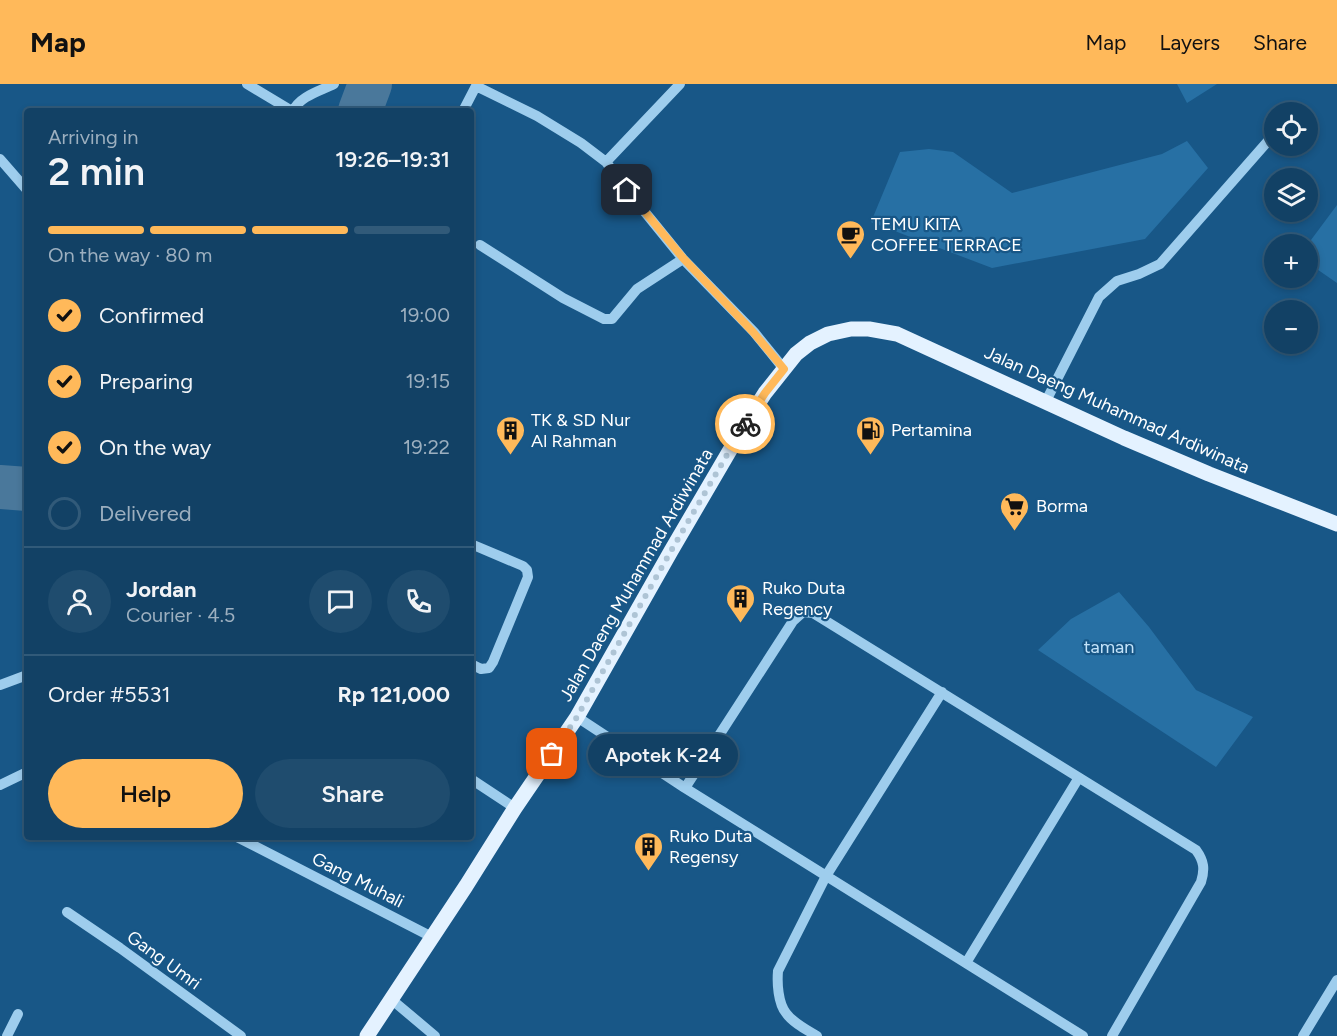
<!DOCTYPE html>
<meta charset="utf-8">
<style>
body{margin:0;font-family:Figtree,sans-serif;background:#1f4c6e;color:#f1f3f6;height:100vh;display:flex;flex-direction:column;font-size:22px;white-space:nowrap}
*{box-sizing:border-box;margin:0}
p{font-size:20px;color:#9cafbf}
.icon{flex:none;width:33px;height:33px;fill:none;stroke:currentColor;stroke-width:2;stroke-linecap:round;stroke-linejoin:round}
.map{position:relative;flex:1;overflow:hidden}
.sheet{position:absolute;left:24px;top:24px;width:450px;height:732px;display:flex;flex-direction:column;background:#124165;border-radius:6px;box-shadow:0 3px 9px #0003,0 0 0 2px #315a79}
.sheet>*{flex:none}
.fabs{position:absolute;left:1264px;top:18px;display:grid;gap:12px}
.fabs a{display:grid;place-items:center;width:54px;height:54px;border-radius:50%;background:#124165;box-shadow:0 3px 9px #0003,0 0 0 2px #315a79;font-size:30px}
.pin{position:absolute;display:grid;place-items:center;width:51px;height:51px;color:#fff;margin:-26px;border-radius:12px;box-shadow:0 3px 9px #0006}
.courier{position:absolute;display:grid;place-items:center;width:60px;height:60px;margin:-30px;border:4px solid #ffb95a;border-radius:50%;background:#fff;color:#222;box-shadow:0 2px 8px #0007}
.bubble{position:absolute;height:42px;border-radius:21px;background:#124165;box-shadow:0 3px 9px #0003,0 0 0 2px #315a79;font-size:20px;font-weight:600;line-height:42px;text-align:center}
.overview em{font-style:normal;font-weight:600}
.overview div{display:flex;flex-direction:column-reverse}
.overview{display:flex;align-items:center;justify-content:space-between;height:102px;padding:0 24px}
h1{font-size:39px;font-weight:600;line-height:45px}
.bar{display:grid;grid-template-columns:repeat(4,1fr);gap:9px 6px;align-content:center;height:72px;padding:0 24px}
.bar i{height:8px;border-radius:4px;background:#315a79}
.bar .on{background:#ffb95a}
.bar p{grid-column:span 4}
.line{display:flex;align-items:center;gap:15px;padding:0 24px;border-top:2px solid #315a79}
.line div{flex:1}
.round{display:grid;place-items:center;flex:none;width:63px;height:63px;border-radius:32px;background:#1f4c6e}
ol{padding:0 24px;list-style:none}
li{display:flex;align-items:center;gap:18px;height:66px}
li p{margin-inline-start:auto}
li .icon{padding:6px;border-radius:50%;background:#ffb95a;color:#111;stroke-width:4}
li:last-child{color:#9cafbf}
li i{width:33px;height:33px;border:3px solid #315a79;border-radius:50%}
.action{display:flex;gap:12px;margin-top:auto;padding:12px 24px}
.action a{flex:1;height:69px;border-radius:36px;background:#ffb95a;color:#111;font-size:24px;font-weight:600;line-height:69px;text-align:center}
.action a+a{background:#1f4c6e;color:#f1f3f6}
header{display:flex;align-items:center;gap:36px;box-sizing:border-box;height:84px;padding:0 30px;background:#ffb95a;color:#111}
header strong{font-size:28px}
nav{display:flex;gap:33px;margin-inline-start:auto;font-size:21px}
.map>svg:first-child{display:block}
.green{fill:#2770a4}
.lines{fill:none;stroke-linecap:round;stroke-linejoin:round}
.river{stroke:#4a789b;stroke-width:44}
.minor{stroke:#9ecded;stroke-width:10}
.major{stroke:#e4f2ff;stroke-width:15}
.done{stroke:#aec4d5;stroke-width:6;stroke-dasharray:0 10.8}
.route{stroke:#ffb95a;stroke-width:8}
.labels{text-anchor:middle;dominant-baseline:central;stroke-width:4.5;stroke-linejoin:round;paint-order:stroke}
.poi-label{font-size:18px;fill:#fff;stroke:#185787;text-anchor:start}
.street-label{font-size:18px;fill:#fff;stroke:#185787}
.park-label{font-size:18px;fill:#c4e4fa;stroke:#185787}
</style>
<header>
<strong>Map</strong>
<nav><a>Map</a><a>Layers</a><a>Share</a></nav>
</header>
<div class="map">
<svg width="1337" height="952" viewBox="0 0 1337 952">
<rect width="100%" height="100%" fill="#185787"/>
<path class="green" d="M1177,0H1217L1187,19Z
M1187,57L1208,84L1145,155L992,184L871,138L900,68L929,65L953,68L1012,109L1162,70Z
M1337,121V199L1308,179V160Z
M1119,508L1149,543L1196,606L1253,633L1216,683L1038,566L1071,535Z"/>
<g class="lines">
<path class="river" d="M360,27L370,0
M0,403L27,405"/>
<path class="minor" d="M247,0L292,27
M293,27C300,12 320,7 334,0
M463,27L476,2L537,32L581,59L606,78L627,106L683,175L754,248L784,285
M1293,28L1295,27
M0,75L27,106
M606,78L680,0
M480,161L563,214L604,235H612L637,205L683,175
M1046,317L1099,213L1117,197L1139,190L1160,180L1275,49
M471,460L523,482L527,486L528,493L493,578L489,584L481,585L471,580
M0,601L27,591
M577,633L685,704L1083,952
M471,695L515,724
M0,701L27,688
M685,704L793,537L803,528L813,529L1196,766C1204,777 1205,785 1201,798L1112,952
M237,753L432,853
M67,828L120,864L241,952
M966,879L1078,695
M391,915L435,952
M7,952L18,930
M817,952C807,946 793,939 786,929C778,919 777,899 778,887L826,792L942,608
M1303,952L1337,896"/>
<path class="major" d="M367,952L466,802L515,724L577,633L671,467L747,337L765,309L796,270L810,259L828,250L851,245H869L897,250L1124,354L1209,390L1337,440"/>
</g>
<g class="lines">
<path class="done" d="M552,670L577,633L671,467L745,340"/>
<path class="route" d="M627,106L683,174L753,248L784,285L765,309L745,340"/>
</g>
<defs>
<symbol id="cafe-pin" viewBox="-11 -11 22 30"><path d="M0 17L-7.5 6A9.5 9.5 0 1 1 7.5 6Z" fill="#ffb95a" stroke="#185787"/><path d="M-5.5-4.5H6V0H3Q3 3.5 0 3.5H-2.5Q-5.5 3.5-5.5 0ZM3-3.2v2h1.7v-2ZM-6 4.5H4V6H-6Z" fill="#111"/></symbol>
<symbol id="building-pin" viewBox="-11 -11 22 30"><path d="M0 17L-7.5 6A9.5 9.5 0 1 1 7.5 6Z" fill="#ffb95a" stroke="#185787"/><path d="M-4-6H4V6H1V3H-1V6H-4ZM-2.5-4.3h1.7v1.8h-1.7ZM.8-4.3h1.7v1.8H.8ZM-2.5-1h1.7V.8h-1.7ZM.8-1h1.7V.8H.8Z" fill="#111"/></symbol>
<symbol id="fuel-pin" viewBox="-11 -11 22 30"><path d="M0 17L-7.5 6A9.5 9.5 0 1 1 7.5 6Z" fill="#ffb95a" stroke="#185787"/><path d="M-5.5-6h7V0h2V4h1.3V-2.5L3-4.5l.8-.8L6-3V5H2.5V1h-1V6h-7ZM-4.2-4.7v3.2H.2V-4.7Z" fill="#111"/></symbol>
<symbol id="supermarket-pin" viewBox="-11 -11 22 30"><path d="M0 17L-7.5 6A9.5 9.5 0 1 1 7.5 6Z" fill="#ffb95a" stroke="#185787"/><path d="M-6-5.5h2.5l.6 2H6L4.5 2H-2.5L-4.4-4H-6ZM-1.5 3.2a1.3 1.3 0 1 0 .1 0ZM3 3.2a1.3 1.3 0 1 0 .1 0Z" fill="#111"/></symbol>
</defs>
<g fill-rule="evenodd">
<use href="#cafe-pin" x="834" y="134" width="33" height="45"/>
<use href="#building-pin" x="494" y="330" width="33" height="45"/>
<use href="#fuel-pin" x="854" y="330" width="33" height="45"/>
<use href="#supermarket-pin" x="998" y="406" width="33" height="45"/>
<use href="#building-pin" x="724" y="498" width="33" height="45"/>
<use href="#building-pin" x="632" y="746" width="33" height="45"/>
</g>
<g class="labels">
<g class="poi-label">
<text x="871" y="140">TEMU KITA<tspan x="871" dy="21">COFFEE TERRACE</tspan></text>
<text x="531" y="336">TK &amp; SD Nur<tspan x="531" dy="21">Al Rahman</tspan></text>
<text x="891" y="346">Pertamina</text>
<text x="1036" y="422">Borma</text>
<text x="762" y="504">Ruko Duta<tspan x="762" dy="21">Regency</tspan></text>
<text x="669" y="752">Ruko Duta<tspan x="669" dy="21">Regensy</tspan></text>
</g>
<g class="street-label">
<text transform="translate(1117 326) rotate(24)">Jalan Daeng Muhammad Ardiwinata</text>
<text transform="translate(636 491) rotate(-60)">Jalan Daeng Muhammad Ardiwinata</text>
<text transform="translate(358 796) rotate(27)">Gang Muhali</text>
<text transform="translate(164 876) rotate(36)">Gang Umri</text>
</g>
<g class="park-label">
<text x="1109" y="563">taman</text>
</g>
</g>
</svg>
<div class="fabs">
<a><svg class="icon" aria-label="locate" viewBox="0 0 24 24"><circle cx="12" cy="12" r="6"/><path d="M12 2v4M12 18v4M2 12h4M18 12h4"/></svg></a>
<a><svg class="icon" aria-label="layers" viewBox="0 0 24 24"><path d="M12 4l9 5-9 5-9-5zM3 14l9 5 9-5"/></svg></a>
<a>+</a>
<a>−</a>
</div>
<div class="pin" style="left:552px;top:670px;background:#ea580c"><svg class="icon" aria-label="bag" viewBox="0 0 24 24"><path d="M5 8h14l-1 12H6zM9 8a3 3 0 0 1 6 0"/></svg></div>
<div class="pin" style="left:627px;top:106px;background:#1f2937"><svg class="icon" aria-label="home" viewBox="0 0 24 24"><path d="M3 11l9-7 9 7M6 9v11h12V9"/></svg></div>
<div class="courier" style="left:745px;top:340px"><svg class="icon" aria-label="bike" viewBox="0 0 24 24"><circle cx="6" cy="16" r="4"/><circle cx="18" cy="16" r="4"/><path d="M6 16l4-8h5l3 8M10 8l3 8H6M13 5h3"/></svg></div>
<div class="bubble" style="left:588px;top:650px;width:150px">Apotek K-24</div>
<section class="sheet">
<div class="overview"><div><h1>2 min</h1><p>Arriving in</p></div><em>19:26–19:31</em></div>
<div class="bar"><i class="on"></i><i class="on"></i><i class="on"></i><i></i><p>On the way · 80 m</p></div>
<ol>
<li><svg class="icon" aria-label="check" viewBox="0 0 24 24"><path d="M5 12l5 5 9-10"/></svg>Confirmed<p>19:00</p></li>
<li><svg class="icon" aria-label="check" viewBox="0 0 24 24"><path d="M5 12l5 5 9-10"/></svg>Preparing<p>19:15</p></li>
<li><svg class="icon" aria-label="check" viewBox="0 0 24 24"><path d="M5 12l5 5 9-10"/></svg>On the way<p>19:22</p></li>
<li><i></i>Delivered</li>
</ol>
<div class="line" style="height:108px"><a class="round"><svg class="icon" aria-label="person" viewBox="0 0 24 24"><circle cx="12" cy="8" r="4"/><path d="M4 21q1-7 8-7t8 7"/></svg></a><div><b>Jordan</b><p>Courier · 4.5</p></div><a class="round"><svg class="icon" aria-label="chat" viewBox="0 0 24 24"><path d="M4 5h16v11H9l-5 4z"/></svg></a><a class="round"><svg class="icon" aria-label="phone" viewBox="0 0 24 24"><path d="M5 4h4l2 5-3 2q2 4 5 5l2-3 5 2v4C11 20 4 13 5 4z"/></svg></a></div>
<div class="line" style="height:78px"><div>Order #5531</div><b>Rp 121,000</b></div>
<div class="action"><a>Help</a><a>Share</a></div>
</section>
</div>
